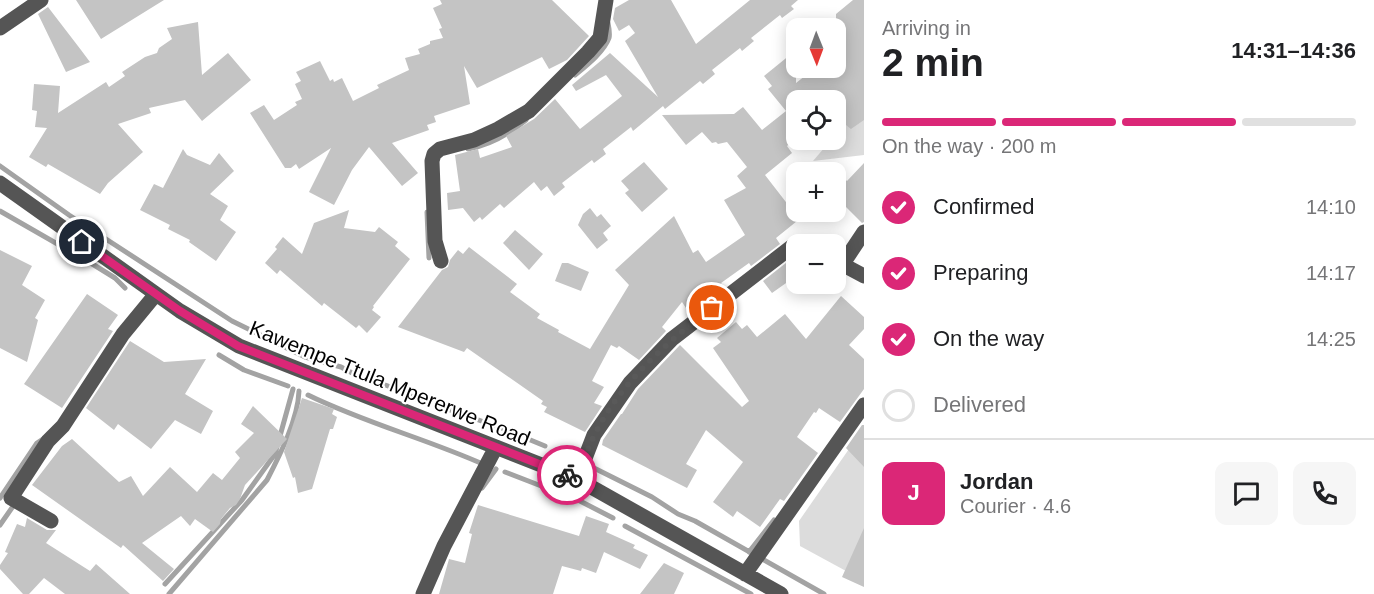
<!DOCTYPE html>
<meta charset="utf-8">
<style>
body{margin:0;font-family:Helvetica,sans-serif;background:#f6f6f6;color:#202124;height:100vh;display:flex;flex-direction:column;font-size:22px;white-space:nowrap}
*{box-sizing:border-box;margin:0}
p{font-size:20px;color:#757577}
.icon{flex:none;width:33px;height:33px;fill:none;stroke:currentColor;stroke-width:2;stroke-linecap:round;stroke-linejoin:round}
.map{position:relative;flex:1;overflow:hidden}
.details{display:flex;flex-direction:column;background:#fff;width:510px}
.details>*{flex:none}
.needle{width:39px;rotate:179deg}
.tools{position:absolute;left:786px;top:18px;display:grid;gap:12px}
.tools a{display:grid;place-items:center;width:60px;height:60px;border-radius:12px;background:#fff;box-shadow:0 3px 15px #0003;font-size:30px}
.pin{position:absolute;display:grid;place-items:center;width:51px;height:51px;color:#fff;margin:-26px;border:3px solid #fff;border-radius:50%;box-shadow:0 2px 6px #0007}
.courier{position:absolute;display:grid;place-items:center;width:60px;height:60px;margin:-30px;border:4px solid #db2777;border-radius:50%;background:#fff;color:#222;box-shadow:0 2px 8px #0007}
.headline em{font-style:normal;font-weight:700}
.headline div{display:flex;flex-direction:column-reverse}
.headline{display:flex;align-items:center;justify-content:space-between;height:102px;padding:0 18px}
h1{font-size:39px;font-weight:700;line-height:45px}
.bar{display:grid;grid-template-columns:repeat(4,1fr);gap:9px 6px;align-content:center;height:72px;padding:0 18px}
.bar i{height:8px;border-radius:4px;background:#e0e0e0}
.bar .on{background:#db2777}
.bar p{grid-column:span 4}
.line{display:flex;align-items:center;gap:15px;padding:0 18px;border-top:2px solid #e0e0e0}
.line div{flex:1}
.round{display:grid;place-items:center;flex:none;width:63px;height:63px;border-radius:12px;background:#f6f6f6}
ol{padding:0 18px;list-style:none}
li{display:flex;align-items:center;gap:18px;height:66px}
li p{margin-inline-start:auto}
li .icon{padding:6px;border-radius:50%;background:#db2777;color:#fff;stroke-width:4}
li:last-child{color:#757577}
li i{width:33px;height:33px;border:3px solid #e0e0e0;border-radius:50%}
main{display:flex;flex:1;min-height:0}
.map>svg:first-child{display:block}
.green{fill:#dcdcdc}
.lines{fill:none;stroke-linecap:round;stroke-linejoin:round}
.stream{stroke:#a3a3a3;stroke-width:5}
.building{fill:#c4c4c4}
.minor{stroke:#555;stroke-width:15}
.done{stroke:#595959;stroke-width:6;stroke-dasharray:0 10.8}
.route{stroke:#db2777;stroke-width:8}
.labels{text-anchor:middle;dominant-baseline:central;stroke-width:4.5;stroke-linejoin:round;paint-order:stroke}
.street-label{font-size:21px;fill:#000;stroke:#fff}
</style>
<main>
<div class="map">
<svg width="864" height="594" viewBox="0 0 864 594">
<rect width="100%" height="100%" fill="#fff"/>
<path class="green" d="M864,102V155L813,161L831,140H836V135Z
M849,449L864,464V547L846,571L800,546L799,521Z"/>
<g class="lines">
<path class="stream" d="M575,75C586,66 604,52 609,38C610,34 609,28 608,23
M468,149C490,145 509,134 526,120
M0,166L69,215L232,321L305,357L341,367L356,375
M0,211L94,265L115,278L125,288
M427,212L429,258
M219,355L244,370L288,386
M374,381L388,386
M308,395C365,423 427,439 485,465
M411,396L427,404
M450,410L507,430
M528,439L545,446
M560,453L577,460
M594,468L652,497L678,514L695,521L824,594
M505,472L549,489
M482,488L496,469
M560,493L578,500L613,518
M0,498L37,443L43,439
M0,525L16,502
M625,526L751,594
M749,552L774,520
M165,584L242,500L275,454L293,389
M169,594L267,480C280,455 298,419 299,391"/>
</g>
<path class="building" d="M76,0H164L101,39Z
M440,0H552L589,36L567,60L549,69L542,57L477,88L464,66L470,104L434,116L436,122L427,125L429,130L392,143L418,173L402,186L369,147L352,170L334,205L309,192L331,148L299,169L296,164L291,168H285L250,113L264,105L274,120L297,105L295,102L302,99L295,84L301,81L296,72L320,61L330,81L333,79L334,82L342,78L353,101L379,88L377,85L409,70L405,58L420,54L418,49L430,44V41L443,38L439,29L442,28L433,8L442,4Z
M629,0H671L696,44L750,0H798L791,6L794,9L782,18L780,15L751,38L754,41L742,51L740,48L712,70L715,74L703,84L700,81L665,109L663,106L633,131L631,127L603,149L606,154L594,163L592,160L562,183L565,187L554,196L547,186L541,191L534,182L504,208L500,204L482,220L480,217L474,222L463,208L448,210L447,193L460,191L455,155L478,149L480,158L512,147L506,136L534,119L555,99L580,129L622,96L606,75L576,91L572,85L610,53L658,97L625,41L635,33L629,25L619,31L613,19L615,8Z
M853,0H864V120L851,129L836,117V100H796V138L787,146L792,153L765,175L789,206H794L802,217L776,238L780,244L751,266L749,263L721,283L724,287L717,292L688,311L682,302L662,327L666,331L639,360L619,346L617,348L611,345L592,381L604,387L594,403L602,406L585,432L544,412L547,407L541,404L543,401L467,348L464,352L398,327L442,270L448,267L450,260L458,250L463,254L469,247L517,284L510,292L540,314L537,318L559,330L558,332L590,349L629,285L615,270L674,216L693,253L698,250L706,262L745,235L724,200L746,188L737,176L747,167L727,142L718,144L716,142L712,143L702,132L686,145L662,115L734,114L743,107L762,130L786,111L768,89L772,86L764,76L796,50V83L815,68H836V14Z
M48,7L81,50L90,62L66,72L38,14Z
M198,22L202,75L228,53L251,80L202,121L185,100L149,108L151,113L118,124L143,152L108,183L100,194L48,164L46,167L29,157L47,128L35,127L37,111L32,110L34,84L60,86L58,113L106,82L109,87L125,76L122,72L145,57L157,53L159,48L172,39L167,28Z
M183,149L187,155L210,165L219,153L234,171L210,194L228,206L220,220L236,232L216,261L189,242L190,240L168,229L170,225L140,210L154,184L163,188Z
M644,162L668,189L642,212L625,193L629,190L621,181Z
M864,163V222L862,223L846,207L844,210L836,202V171L847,181Z
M590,208L597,217L601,214L611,226L603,233L608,240L597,249L578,225L583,214Z
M349,210L344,228L375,232L379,227L398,242L395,246L410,259L373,306L374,307L372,310L381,317L367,333L359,325L356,328L324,303L322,306L280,270L277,274L265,263L277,249L275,247L283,237L302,254L314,223Z
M515,230L543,254L529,270L503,243Z
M0,250L32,266L22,285L45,300L35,318L38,320L27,362L0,348Z
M791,259L796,266V276L772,293L763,281Z
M562,263H568L589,272L581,291L555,281Z
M87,294L118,315L108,329L113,331L62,408L24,384Z
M841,296L864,317V329L849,345L864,359V389L840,422L819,408L816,413L814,412L797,437L818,453L784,501L780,499L760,527L737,511L733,517L713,502L743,462L706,430L686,464L697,470L687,488L602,445L603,440L621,414H622L638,389L680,345L742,407L749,401L713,348L721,342L717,338L736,322L742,329L747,325L757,337L785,314L806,339Z
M130,341L164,362L206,359L185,394L213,411L201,434L175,420L151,449L118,424L114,430L86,408Z
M302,398L334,409L332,414L337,417L333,429H330L312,489L298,493L295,477L293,478L284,452Z
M253,406L287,439L245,485L240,499L236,505L230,508L221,519L220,524L213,532L195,519L190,526L181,516L142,543L174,569L163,581L123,545L121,548L32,485L62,446L72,439L119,482L131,476L143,496L170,467L197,492L213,473L222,480L240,458L235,452L254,433L241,424Z
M862,425H864V467L846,448Z
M478,505L579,536L586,516L609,524L606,532L635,545L633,548L648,555L640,569L604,552L596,573L582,568L581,571L562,566L553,594H439L449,559L465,563L472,534L469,533Z
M27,518L47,530H56L46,543L90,571L96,564L130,594H65L44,578L29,594H23L0,569V565L8,553L5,552L17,524L25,527Z
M864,528V587L842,577Z
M664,563L684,573L674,594H640Z"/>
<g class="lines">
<path class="minor" d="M0,28L41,0
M0,183L180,311L239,346L577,479L781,594
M441,261L435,241L432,161L434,154L440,149L474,140L498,129L529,111L588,52L600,38L606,0
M836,261L864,276
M842,265L864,232
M577,479L594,435L630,383L672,339L794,245L801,242L811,244
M51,521L11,498L48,441L63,426L123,334L156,294
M745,574L864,405
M423,594L444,546L496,447"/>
</g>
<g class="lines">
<path class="done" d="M567,475L577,479C582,465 587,450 594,436C619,384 667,342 712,308"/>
<path class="route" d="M82,242L180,311L238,346L567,475"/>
</g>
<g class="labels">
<g class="street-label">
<text transform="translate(390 383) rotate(22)">Kawempe Ttula Mpererwe Road</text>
</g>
</g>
</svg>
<div class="tools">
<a><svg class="needle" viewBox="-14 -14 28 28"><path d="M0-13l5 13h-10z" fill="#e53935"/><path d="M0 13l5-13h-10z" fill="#757577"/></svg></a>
<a><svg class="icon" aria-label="locate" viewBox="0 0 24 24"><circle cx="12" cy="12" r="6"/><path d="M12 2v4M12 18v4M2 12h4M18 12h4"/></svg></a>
<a>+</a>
<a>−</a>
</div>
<div class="pin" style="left:712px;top:308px;background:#ea580c"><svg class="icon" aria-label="bag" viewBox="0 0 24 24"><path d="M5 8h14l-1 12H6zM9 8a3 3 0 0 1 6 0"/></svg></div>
<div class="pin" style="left:82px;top:242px;background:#1f2937"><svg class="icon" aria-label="home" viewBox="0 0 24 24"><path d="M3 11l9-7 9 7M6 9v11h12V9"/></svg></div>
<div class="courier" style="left:567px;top:475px"><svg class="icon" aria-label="bike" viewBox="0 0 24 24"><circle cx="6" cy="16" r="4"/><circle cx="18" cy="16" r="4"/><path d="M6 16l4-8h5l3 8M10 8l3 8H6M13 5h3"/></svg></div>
</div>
<section class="details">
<div class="headline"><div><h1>2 min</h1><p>Arriving in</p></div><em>14:31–14:36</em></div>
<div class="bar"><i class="on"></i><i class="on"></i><i class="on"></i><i></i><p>On the way · 200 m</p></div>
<ol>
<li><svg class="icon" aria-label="check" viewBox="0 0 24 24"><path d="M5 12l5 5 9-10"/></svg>Confirmed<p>14:10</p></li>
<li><svg class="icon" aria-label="check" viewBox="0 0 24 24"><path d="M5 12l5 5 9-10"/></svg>Preparing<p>14:17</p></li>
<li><svg class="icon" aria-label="check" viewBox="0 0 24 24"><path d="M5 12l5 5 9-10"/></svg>On the way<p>14:25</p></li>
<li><i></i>Delivered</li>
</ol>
<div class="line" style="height:108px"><b class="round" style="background:#db2777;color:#fff">J</b><div><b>Jordan</b><p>Courier · 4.6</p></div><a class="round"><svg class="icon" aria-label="chat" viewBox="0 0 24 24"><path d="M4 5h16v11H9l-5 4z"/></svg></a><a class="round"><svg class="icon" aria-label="phone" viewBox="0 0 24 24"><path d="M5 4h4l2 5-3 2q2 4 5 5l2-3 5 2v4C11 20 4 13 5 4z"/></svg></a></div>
</section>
</main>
